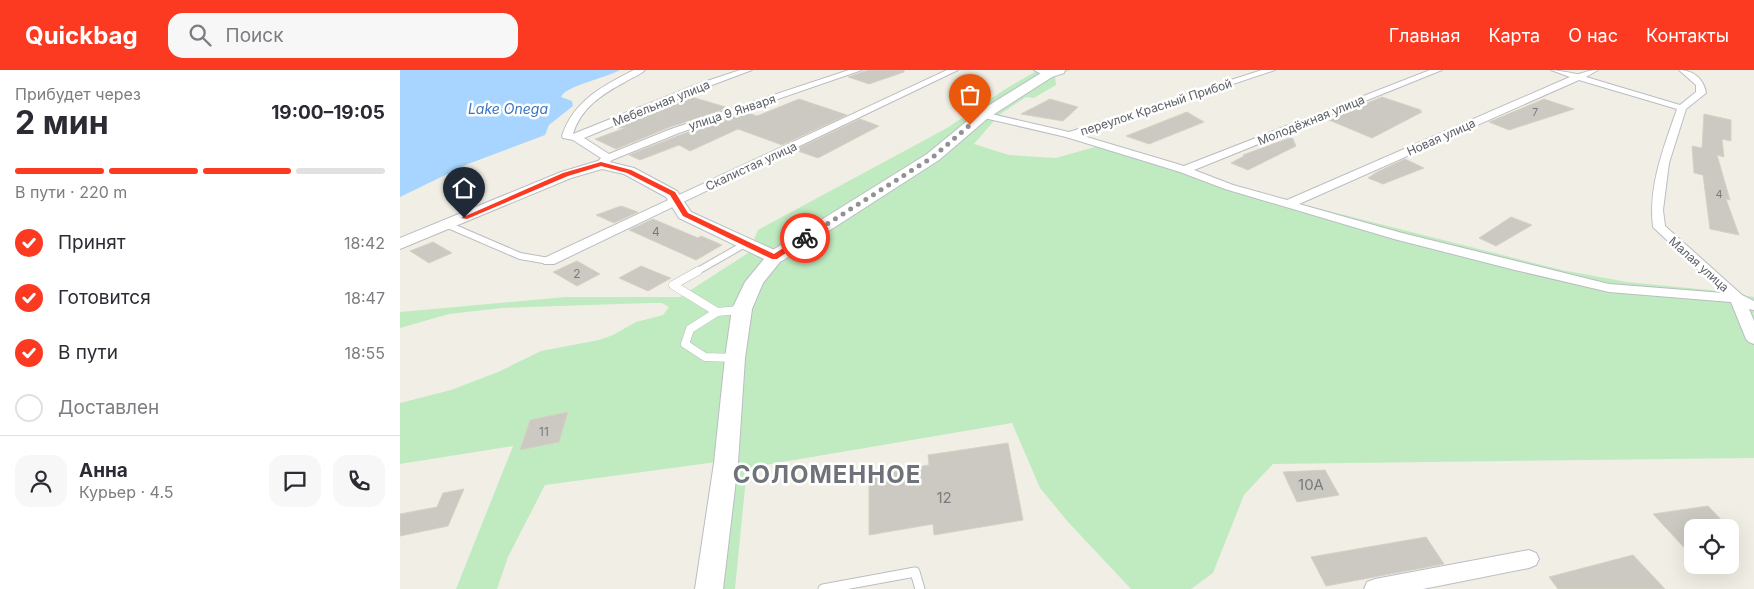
<!DOCTYPE html>
<html lang="ru">
<meta charset="utf-8">
<style>
body{margin:0;font-family:Inter,sans-serif;background:#f7f7f7;color:#2b2b33;height:100vh;display:flex;flex-direction:column;font-size:19px;white-space:nowrap}
*{box-sizing:border-box;margin:0}
p{font-size:16px;color:#7c7c81}
.icon{flex:none;width:28px;height:28px;fill:none;stroke:currentColor;stroke-width:2;stroke-linecap:round;stroke-linejoin:round}
.map{position:relative;flex:1;overflow:hidden}
.drawer{display:flex;flex-direction:column;background:#fff;width:400px}
.drawer>*{flex:none}
.controls{position:absolute;left:1284px;top:449px;display:grid;gap:10px}
.controls a{display:grid;place-items:center;width:55px;height:55px;border-radius:10px;background:#fff;box-shadow:0 5px 20px #0002;font-size:25px}
.pin{position:absolute;display:grid;place-items:center;width:42px;height:42px;color:#fff;margin:-51px -21px;border-radius:50% 50% 50% 0;rotate:-45deg;box-shadow:0 0 5px #0007}
.pin .icon{rotate:45deg}
.courier{position:absolute;display:grid;place-items:center;width:50px;height:50px;margin:-25px;border:4px solid #fb3a21;border-radius:50%;background:#fff;color:#222;box-shadow:0 1px 6px #0007}
.overview em{font-style:normal;font-weight:700}
.overview div{display:flex;flex-direction:column-reverse}
.overview{display:flex;align-items:center;justify-content:space-between;height:85px;padding:0 15px}
h1{font-size:32px;font-weight:700;line-height:38px}
.bar{display:grid;grid-template-columns:repeat(4,1fr);gap:8px 5px;align-content:center;height:60px;padding:0 15px}
.bar i{height:6px;border-radius:4px;background:#e1e1e2}
.bar .current{background:#fb3a21}
.bar p{grid-column:span 4}
.line{display:flex;align-items:center;gap:12px;padding:0 15px;border-top:1px solid #e1e1e2}
.line div{flex:1}
.round{display:grid;place-items:center;flex:none;width:52px;height:52px;border-radius:15px;background:#f7f7f7}
ol{padding:0 15px;list-style:none}
li{display:flex;align-items:center;gap:15px;height:55px}
li p{margin-inline-start:auto}
li .icon{padding:5px;border-radius:50%;background:#fb3a21;color:#fff;stroke-width:4}
li:last-child{color:#7c7c81}
li i{width:28px;height:28px;border:2px solid #e1e1e2;border-radius:50%}
header{display:flex;align-items:center;gap:30px;box-sizing:border-box;height:70px;padding:0 25px;background:#fb3a21;color:#fff}
header strong{font-size:24px}
nav{display:flex;gap:28px;margin-inline-start:auto;font-size:18px}
.search{width:350px;height:45px;background:#f7f7f7;display:flex;align-items:center;gap:12px;box-sizing:border-box;padding:0 18px;border-radius:15px;color:#7c7c81;font-size:19px}
main{display:flex;flex:1;min-height:0}
.map>svg:first-child{display:block}
.green{fill:#c0ebc1}
.water{fill:#a7d5ff}
.building{fill:#ccc9c2;stroke:#d6d1c3}
.lines{fill:none;stroke-linecap:round;stroke-linejoin:round}
.service-far2-casing{stroke:#babdc2;stroke-width:8}
.service-far1-casing{stroke:#babdc2;stroke-width:9}
.service-casing{stroke:#babdc2;stroke-width:11}
.minor-casing{stroke:#babdc2;stroke-width:2}
.tertiary-casing{stroke:#babdc2;stroke-width:2}
.secondary-casing{stroke:#bbbec5;stroke-width:2}
.service-far2{stroke:#fff;stroke-width:6}
.service-far1{stroke:#fff;stroke-width:8}
.service{stroke:#fff;stroke-width:9}
.minor{fill:#fff;fill-rule:evenodd}
.tertiary{fill:#fff;fill-rule:evenodd}
.secondary{fill:#fff;fill-rule:evenodd}
.route{fill:#fb3a21}
.done{stroke:#919393;stroke-width:5;stroke-dasharray:0 9}
.labels{text-anchor:middle;dominant-baseline:central;stroke-width:5;stroke-linejoin:round;paint-order:stroke}
.far-number-label{font-size:11px;fill:#797b7e}
.far-street-label{font-size:12px;fill:#5d6167;stroke:#fff}
.number-label{font-size:12px;fill:#797b7e}
.far-water-label{font-size:14px;font-style:italic;fill:#3874bd;stroke:#fff}
.near-number-label{font-size:15px;fill:#797b7e}
.near-district-label{font-size:24px;font-weight:bold;letter-spacing:1px;fill:#6e7379;stroke:#fff}
</style>
<header>
<strong>Quickbag</strong>
<div class="search"><svg class="icon" aria-label="search" viewBox="0 0 24 24"><circle cx="10" cy="10" r="6"/><path d="M15 15l6 6"/></svg>Поиск</div>
<nav><a>Главная</a><a>Карта</a><a>О нас</a><a>Контакты</a></nav>
</header>
<main>
<section class="drawer">
<div class="overview"><div><h1>2 мин</h1><p>Прибудет через</p></div><em>19:00–19:05</em></div>
<div class="bar"><i class="current"></i><i class="current"></i><i class="current"></i><i></i><p>В пути · 220 m</p></div>
<ol>
<li><svg class="icon" aria-label="check" viewBox="0 0 24 24"><path d="M5 12l5 5 9-10"/></svg>Принят<p>18:42</p></li>
<li><svg class="icon" aria-label="check" viewBox="0 0 24 24"><path d="M5 12l5 5 9-10"/></svg>Готовится<p>18:47</p></li>
<li><svg class="icon" aria-label="check" viewBox="0 0 24 24"><path d="M5 12l5 5 9-10"/></svg>В пути<p>18:55</p></li>
<li><i></i>Доставлен</li>
</ol>
<div class="line" style="height:90px"><a class="round"><svg class="icon" aria-label="person" viewBox="0 0 24 24"><circle cx="12" cy="8" r="4"/><path d="M4 21q1-7 8-7t8 7"/></svg></a><div><b>Анна</b><p>Курьер · 4.5</p></div><a class="round"><svg class="icon" aria-label="chat" viewBox="0 0 24 24"><path d="M4 5h16v11H9l-5 4z"/></svg></a><a class="round"><svg class="icon" aria-label="phone" viewBox="0 0 24 24"><path d="M5 4h4l2 5-3 2q2 4 5 5l2-3 5 2v4C11 20 4 13 5 4z"/></svg></a></div>
</section>
<div class="map">
<svg width="1354" height="519" viewBox="0 0 1354 519">
<rect width="100%" height="100%" fill="#f1efe5"/>
<path class="green" d="M638,0H671L655,6L656,15L634,28L626,27L599,45L574,74L609,85L656,88L705,74L865,125L1162,200L1227,212L1309,220L1354,227V388L873,394L844,425L813,503L791,519H731L668,452L640,418L612,353L347,398L335,519H298L317,392L145,415L108,487L97,519H56L113,376L0,394V333L51,320L98,302L141,281L199,270L213,265L236,252L263,245L269,237L262,233H250L103,238L49,244L0,258V242L165,227H280L348,183L358,160L547,58L607,18Z"/>
<path class="water" d="M0,0H220C206,8 165,16 161,27L172,31L173,36L149,55L145,65L68,94L0,127Z"/>
<path class="building" d="M468,0H504V2L469,14L448,7Z
M292,27L329,38L270,57L216,79L195,69L225,58H217Z
M982,27L1021,40L1019,41L1022,42L972,68L929,50L937,47L935,46Z
M399,29L447,45L382,75L338,59L290,81L279,75L240,90L229,85L280,65L345,42L357,46Z
M650,29L678,37L663,51L621,44Z
M1144,29L1174,39L1109,60L1089,52Z
M787,42L804,52L749,74L726,66Z
M1304,44L1331,50V71L1322,69L1324,87L1317,85L1330,130L1326,129L1339,165L1310,159L1303,105L1294,103L1292,76L1302,78Z
M460,49L479,56L418,88L395,80Z
M892,67L896,76L848,100L831,93L844,86L843,85Z
M1005,89L1024,98L983,114L968,108L977,102Z
M221,136L238,142L214,153L196,145Z
M1111,147L1132,155L1096,176L1079,168Z
M253,149L298,168L301,166L322,175L296,190L229,160Z
M33,172L52,183L29,193L10,181Z
M177,191L200,204L177,216L153,202Z
M241,196L263,205L271,208L248,221L219,208Z
M168,342L159,372L120,380L130,350Z
M608,373L623,450L534,465L533,454L469,465V405L529,395L528,385Z
M925,400L939,425L897,432L883,402Z
M64,419L48,456L0,466V444L37,437L43,423Z
M1308,436L1329,458H1292V486L1253,444Z
M1026,467L1044,494L926,516L911,487Z
M1233,485L1265,519H1158L1149,507Z"/>
<g class="lines">
<defs>
<path id="service-far2" d="M48,155L120,186L149,191
M296,202L345,174"/>
<path id="service-far1" d="M298,201L273,215L317,242
M335,288L305,287L285,274L290,259L317,242L340,240"/>
<path id="service" d="M423,519L515,502L520,519"/>
<path id="minor" d="M234,0H245C240,5 231,8 225,12C202,24 180,39 173,64L298,14L340,0H352L304,18L184,68L209,84L271,59L449,0H462L279,63L212,90L205,96H197L196,94L201,88L173,70L163,68L162,66C173,31 204,15 234,0Z
M547,0H558L154,194H144L142,191L144,188Z
M634,0H645L651,4L647,7Z
M862,0H875L680,65L784,96L1030,0H1042L794,100L833,115L887,130L1170,7L1151,0C1158,0 1175,4 1179,4C1186,2 1190,0 1198,0L1186,7L1280,35L1296,22V15L1279,0C1293,0 1304,9 1306,23L1286,39L1269,93L1263,140L1265,156L1342,225L1354,231V240L1349,239L1354,251V274L1349,272L1346,269L1331,232L1209,222L1115,200L994,169L825,119L780,102L666,67L580,47L578,45L583,42L669,62ZM1179,10L1277,39C1264,77 1248,116 1253,157L1323,223L1209,214L1002,163L899,134Z
M1129,480L1136,483L1139,489L1136,495L1129,498L1023,519H964L967,512L975,509Z"/>
<path id="tertiary" d="M201,90L234,98L277,121L291,142L381,183L384,187L363,213L352,239L345,288L338,393L323,519H295L314,393L325,288L332,239L345,212L364,189L279,148L266,127L224,104L202,99L171,108L0,179V168L161,102Z"/>
<path id="secondary" d="M646,0H665L664,3L652,7L588,48L539,90L382,191L375,193L368,191L365,187L368,183L527,84L578,42Z"/>
</defs>
<use href="#service-far2" class="service-far2-casing"/>
<use href="#service-far1" class="service-far1-casing"/>
<use href="#service" class="service-casing"/>
<use href="#minor" class="minor-casing"/>
<use href="#tertiary" class="tertiary-casing"/>
<use href="#secondary" class="secondary-casing"/>
<use href="#service-far2" class="service-far2"/>
<use href="#service-far1" class="service-far1"/>
<use href="#service" class="service"/>
<use href="#minor" class="minor"/>
<use href="#tertiary" class="tertiary"/>
<use href="#secondary" class="secondary"/>
</g>
<path class="route" d="M201,92L231,100L275,122L288,143L374,184L402,166L408,168L377,189H372L283,146L270,125L227,103L201,96L168,106L67,149L61,148L163,103Z"/>
<g class="lines">
<path class="done" d="M405,168L533,87L570,55"/>
</g>
<g class="labels">
<g class="far-number-label">
<text x="1135" y="42">7</text>
<text x="1319" y="124">4</text>
</g>
<g class="far-street-label">
<text transform="translate(261 33) rotate(-22)">Мебельная улица</text>
<text transform="translate(756 37) rotate(-18)">переулок Красный Прибой</text>
<text transform="translate(332 42) rotate(-18)">улица 9 Января</text>
<text transform="translate(911 50) rotate(-22)">Молодёжная улица</text>
<text transform="translate(1041 67) rotate(-24)">Новая улица</text>
<text transform="translate(351 96) rotate(-25)">Скалистая улица</text>
<text transform="translate(1299 194) rotate(42)">Малая улица</text>
</g>
<g class="number-label">
<text x="256" y="161">4</text>
<text x="177" y="203">2</text>
<text x="144" y="361">11</text>
</g>
<g class="far-water-label">
<text x="108" y="38">Lake Onega</text>
</g>
<g class="near-number-label">
<text x="911" y="414">10А</text>
<text x="544" y="427">12</text>
</g>
<g class="near-district-label">
<text x="427" y="404">СОЛОМЕННОЕ</text>
</g>
</g>
</svg>
<div class="controls">
<a><svg class="icon" aria-label="locate" viewBox="0 0 24 24"><circle cx="12" cy="12" r="6"/><path d="M12 2v4M12 18v4M2 12h4M18 12h4"/></svg></a>
</div>
<div class="pin" style="left:570px;top:55px;background:#ea580c"><svg class="icon" aria-label="bag" viewBox="0 0 24 24"><path d="M5 8h14l-1 12H6zM9 8a3 3 0 0 1 6 0"/></svg></div>
<div class="pin" style="left:64px;top:148px;background:#1f2937"><svg class="icon" aria-label="home" viewBox="0 0 24 24"><path d="M3 11l9-7 9 7M6 9v11h12V9"/></svg></div>
<div class="courier" style="left:405px;top:168px"><svg class="icon" aria-label="bike" viewBox="0 0 24 24"><circle cx="6" cy="16" r="4"/><circle cx="18" cy="16" r="4"/><path d="M6 16l4-8h5l3 8M10 8l3 8H6M13 5h3"/></svg></div>
</div>
</main>
